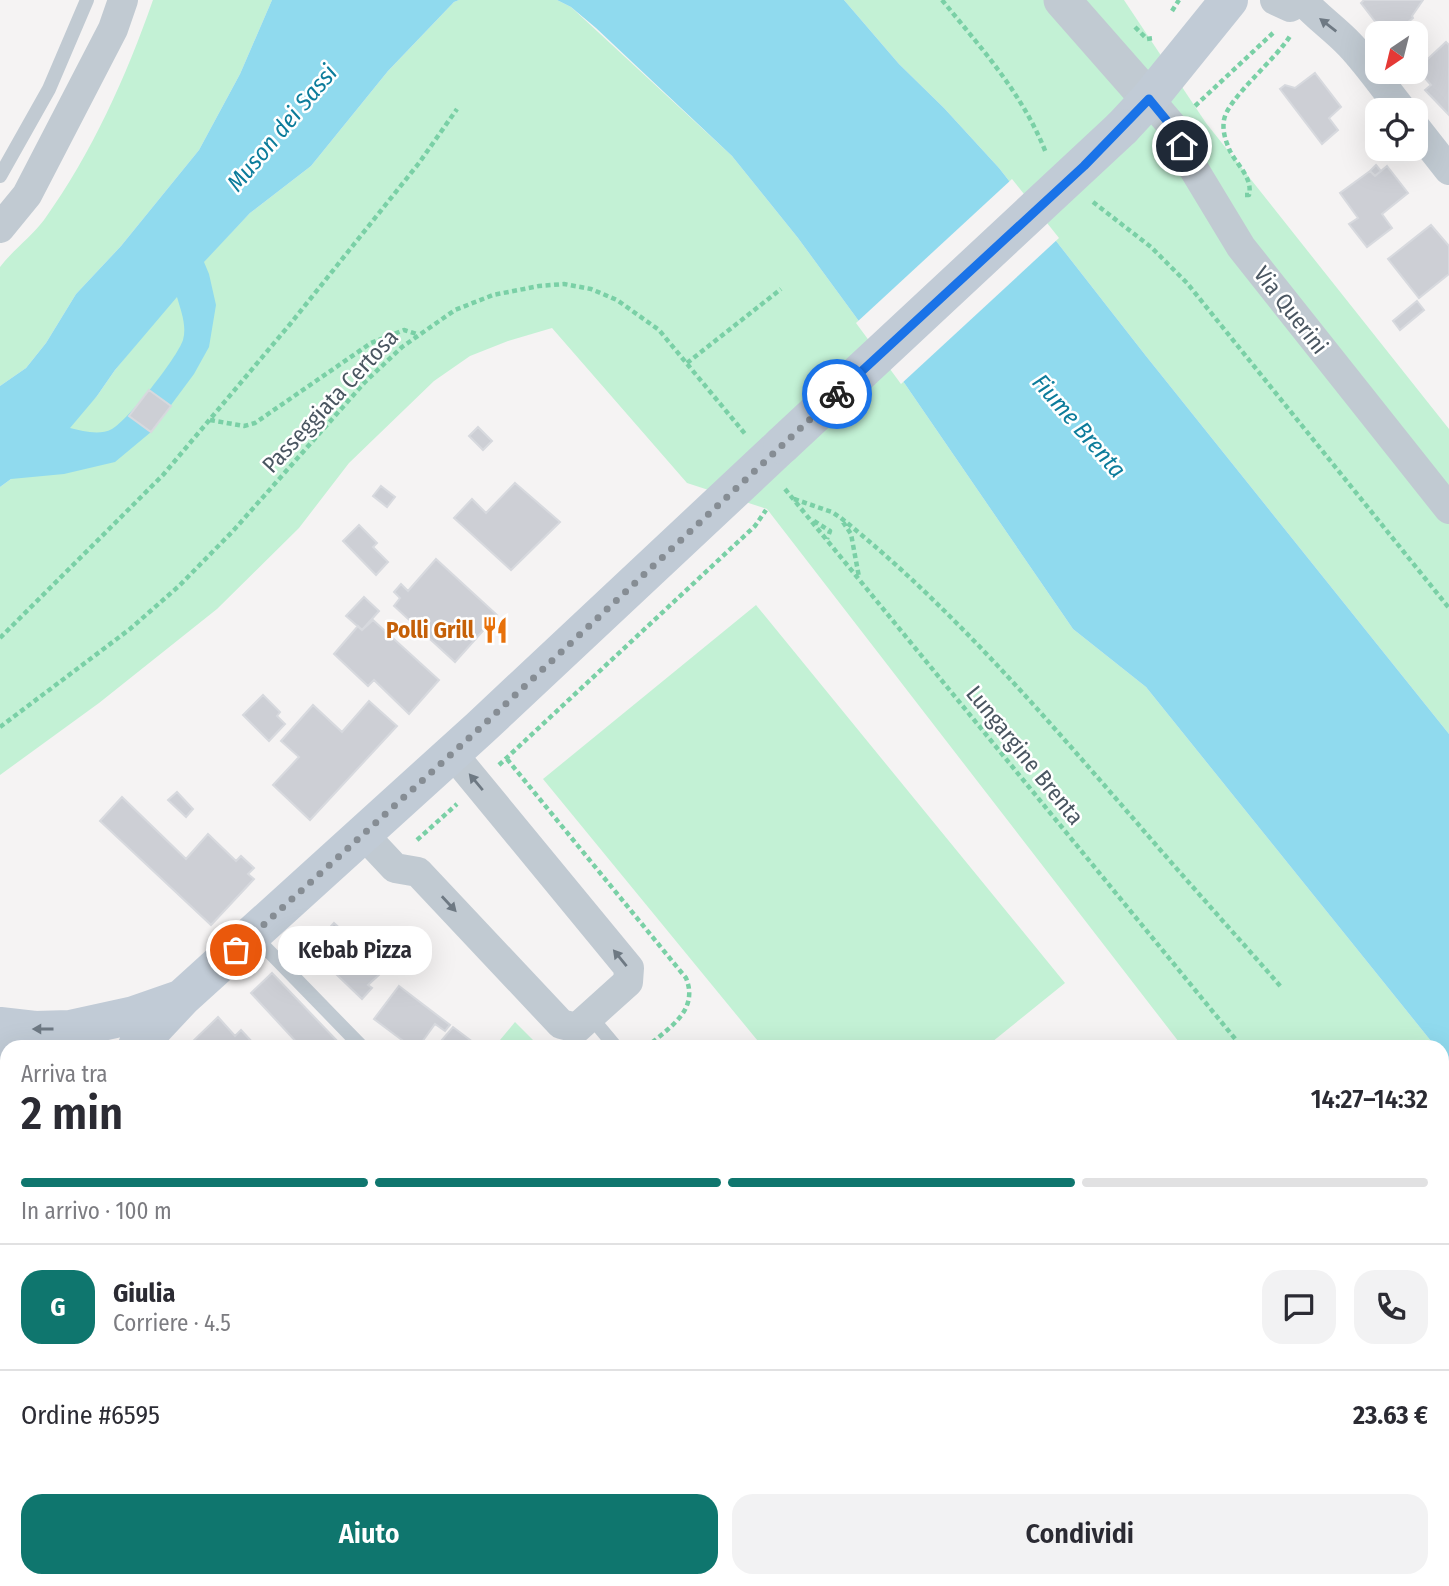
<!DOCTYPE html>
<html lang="it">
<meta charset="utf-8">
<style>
body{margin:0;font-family:"Fira Sans Condensed",sans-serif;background:#f2f2f3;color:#2b2b33;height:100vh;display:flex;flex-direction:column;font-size:26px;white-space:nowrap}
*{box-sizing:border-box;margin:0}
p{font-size:23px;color:#7c7c81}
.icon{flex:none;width:38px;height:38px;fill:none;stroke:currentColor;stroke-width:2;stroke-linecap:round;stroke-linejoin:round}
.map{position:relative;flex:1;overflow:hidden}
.details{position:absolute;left:0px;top:1040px;width:1449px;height:548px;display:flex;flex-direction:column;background:#fff;border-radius:21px 21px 0 0;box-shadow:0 7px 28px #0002}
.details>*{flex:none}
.needle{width:46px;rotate:215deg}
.tools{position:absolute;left:1365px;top:21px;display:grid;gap:14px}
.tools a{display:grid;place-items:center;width:63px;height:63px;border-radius:14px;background:#fff;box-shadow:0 7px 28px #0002;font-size:35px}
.pin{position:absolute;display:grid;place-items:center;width:60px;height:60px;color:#fff;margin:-30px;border:4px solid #fff;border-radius:50%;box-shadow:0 2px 7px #0007}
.courier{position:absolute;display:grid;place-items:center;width:70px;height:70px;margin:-35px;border:5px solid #1a73e8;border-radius:50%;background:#fff;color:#222;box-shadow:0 2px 9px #0007}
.bubble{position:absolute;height:49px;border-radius:21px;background:#fff;box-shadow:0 7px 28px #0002;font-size:23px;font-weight:600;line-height:49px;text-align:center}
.head em{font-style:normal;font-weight:600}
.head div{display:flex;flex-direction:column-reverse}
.head{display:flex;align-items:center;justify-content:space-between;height:119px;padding:0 21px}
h1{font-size:46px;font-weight:600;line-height:52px}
.bar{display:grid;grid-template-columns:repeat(4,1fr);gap:10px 7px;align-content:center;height:84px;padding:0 21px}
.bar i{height:9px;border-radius:5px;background:#e1e1e2}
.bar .active{background:#0f766e}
.bar p{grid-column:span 4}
.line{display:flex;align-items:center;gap:18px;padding:0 21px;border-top:2px solid #e1e1e2}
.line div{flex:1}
.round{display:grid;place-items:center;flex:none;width:74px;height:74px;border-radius:21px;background:#f2f2f3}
.cta{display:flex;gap:14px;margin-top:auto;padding:14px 21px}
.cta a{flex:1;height:80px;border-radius:21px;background:#0f766e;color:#fff;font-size:28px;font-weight:600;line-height:80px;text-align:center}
.cta a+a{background:#f2f2f3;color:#2b2b33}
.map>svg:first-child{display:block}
.green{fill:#c3f1d5}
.water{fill:#90daee;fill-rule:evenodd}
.pier{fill:#f5f3f3}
.building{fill:#cdcfd5;stroke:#d7d9de;stroke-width:2}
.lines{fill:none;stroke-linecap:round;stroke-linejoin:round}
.path{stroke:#7ad0a6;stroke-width:4.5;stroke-dasharray:5 3.5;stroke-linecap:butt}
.service{stroke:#c1cad2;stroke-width:14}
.minor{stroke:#c1cad2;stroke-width:30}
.tertiary{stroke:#c1cad2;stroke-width:37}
.secondary{stroke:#c1cbd6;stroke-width:38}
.secondary-bridge{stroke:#c1cbd6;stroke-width:38}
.oneway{fill:#6e7983}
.oneway2{fill:#6e7984}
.done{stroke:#868d94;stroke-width:7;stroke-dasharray:0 12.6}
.route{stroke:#1a73e8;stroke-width:9}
.labels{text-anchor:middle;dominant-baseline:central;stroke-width:5;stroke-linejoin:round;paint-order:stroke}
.street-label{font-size:23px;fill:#4a5661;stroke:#fff}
.food-label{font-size:23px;font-weight:bold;fill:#c56008;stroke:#fff;text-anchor:end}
.water-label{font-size:24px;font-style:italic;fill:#0c7c9b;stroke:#fff}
</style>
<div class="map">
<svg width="1449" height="1586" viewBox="0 0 1449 1586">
<rect width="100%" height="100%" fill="#f5f3f3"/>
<path class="green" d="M153,0H272L240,74L199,150L121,246L76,294L46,343L26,368L0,386V267C13,250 31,237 44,220C92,153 126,77 153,0Z
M459,0H557L571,7L732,156L798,238L905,384L1073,629L1146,687L1435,1046H1182L767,509L687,483L552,328L508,341L470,356L434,381L349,463L299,528L217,609L99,703L0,775V487L11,479L97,396L115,370L203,262L250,213L311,166L388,71L454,2Z
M844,0H1124L1206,123L1449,429V734L1146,356L999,168L944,108L899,64Z
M756,605L1065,983L987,1046H762L543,779Z
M515,1022L539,1046H495Z
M1442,1055L1449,1064V1392L1442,1383Z
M0,1086L7,1092V1127L0,1133Z
M0,1227L7,1232V1580H148L131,1586H0Z
M1442,1445L1449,1453V1586H1134L1129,1580H1442Z
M1020,1580H1111L1116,1586H1013Z"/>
<path class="water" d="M272,0H459L454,2L388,71L311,166L250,213L204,262L209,274L216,305L209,347L194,374L151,432L115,462L64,474L11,479L0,487V386L26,368L46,343L76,294L121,246L199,150L240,74ZM177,297C181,311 187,326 183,340C177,358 128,420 112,429C99,436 83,431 70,428L97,396L115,370Z
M557,0H844L899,64L944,108L999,168L1146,356L1449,734V1064L1442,1055V1046H1435L1146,687L1073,629L905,384L798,238L732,156L596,28L571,7Z"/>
<path class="pier" d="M1012,179L1059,238L901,384L856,323Z"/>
<path class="building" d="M1364,0H1423L1412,16L1413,18L1395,33H1384L1361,3Z
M1446,42L1449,45V115L1425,90L1431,85L1417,69Z
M1315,73L1341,107L1329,118L1338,130L1322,144L1280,89L1285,85L1295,88Z
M1376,165L1381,171L1375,176L1370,171Z
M1387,166L1408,193L1382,214L1392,228L1367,247L1349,224L1358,218L1340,193L1370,171L1375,176Z
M1431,225L1449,246V274L1419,298L1388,259Z
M1417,301L1424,310L1400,330L1393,321Z
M149,390L171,406L151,432L129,416Z
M478,427L492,441L483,450L469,436Z
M515,483L560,522L511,570L454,518L472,499L486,513Z
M381,486L395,497L387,507L373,496Z
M359,525L377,543L373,547L388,562L376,575L343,541Z
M436,559L497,615L455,662L394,606L400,598L394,592L401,584L408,591Z
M364,597L379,611L362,630L346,616Z
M373,620L439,680L409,714L374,680L368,686L334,654L358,626L362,630Z
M263,695L280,712L277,716L285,724L269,741L243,715Z
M369,701L397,726L310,820L273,785L299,757L281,741L313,705L342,732Z
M177,792L193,809L186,817L168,800Z
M122,797L186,859L208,834L236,861L241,856L254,868L248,874L254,879L211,925L100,821Z
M334,923L378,963L374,967L381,973L368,985L372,988L362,999L310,949Z
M272,973L342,1046H300L251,993Z
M399,986L450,1025L445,1031L435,1024L419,1046H410L374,1019Z
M218,1017L235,1036L241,1030L254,1044L252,1046H188Z
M453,1027L478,1046H448L441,1041Z
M273,1580H413L415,1586H275Z
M677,1580H839L842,1586H680Z"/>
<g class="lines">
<path class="path" d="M942,0C981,48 1023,94 1046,153
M1172,11L1179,0
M1135,27L1147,39L1154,38
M1195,106L1273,33
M1245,195H1249C1253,178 1237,165 1230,151C1226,142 1222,131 1224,120C1227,99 1277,58 1290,36
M1093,202L1151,247L1187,283L1449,608
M687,363L781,289
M210,420L244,426L255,423L371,343L404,330L417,334
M785,489L1241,1046
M794,499L832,512L841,518C952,607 1045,717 1138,824C1185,879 1234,933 1282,988
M814,521L830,531L827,539
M843,522L851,534L859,577
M0,638L163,475L291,323L419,163L457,109
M0,727L130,629L179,586L233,531L365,382L402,347L455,310L493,295L539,286L564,284L591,289L617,300L659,330L746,435
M507,759L686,978C699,1010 670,1027 648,1046
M499,765L755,526L766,510
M417,840L457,804
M1442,1248L1449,1252
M1442,1306L1449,1314
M0,1357L7,1362
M3,1586L14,1580"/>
<path class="service" d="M0,176L49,89L87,0
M254,936L361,1046
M590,1016L615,1046"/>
<path class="minor" d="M1275,0L1290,7L1302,0C1317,17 1335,29 1350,45C1369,65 1385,89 1402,110
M1149,99L1173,127L1192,166L1241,247L1449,509
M1416,128L1449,170
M0,228L27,195L113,29L123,0
M364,835L395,868L418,872L561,1024L577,1028L628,982L629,968L452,753"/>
<path class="tertiary" d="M1062,0L1149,99"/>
<path class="secondary" d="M1122,128L1149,99L1229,0
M0,1026L35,1030L70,1029L134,1015L180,999
M137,1046L182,998L480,728L782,445
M0,1054L7,1057
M0,1174L7,1165"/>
<path class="secondary-bridge" d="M782,445L1122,128"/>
</g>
<defs><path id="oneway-solid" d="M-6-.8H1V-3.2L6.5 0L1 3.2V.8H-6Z" transform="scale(1.75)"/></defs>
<g class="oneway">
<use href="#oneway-solid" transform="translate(1328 25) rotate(-142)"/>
<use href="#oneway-solid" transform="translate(476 782) rotate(-130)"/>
<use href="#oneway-solid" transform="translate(449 904) rotate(47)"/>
<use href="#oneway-solid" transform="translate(620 958) rotate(-129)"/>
</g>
<use class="oneway2" href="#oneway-solid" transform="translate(43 1029) rotate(-180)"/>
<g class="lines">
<path class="done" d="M236,950L480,728L837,394"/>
<path class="route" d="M837,394L1084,166L1149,99L1172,127L1182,146"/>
</g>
<defs>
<symbol id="restaurant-bare" viewBox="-9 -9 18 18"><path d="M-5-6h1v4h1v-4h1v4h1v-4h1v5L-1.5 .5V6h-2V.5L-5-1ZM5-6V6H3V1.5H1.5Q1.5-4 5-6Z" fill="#e8710a" stroke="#fff" stroke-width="2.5" paint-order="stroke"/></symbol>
</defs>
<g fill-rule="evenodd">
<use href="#restaurant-bare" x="476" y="611" width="38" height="38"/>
</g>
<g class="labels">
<g class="street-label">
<text transform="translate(1291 310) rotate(52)">Via Querini</text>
<text transform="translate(330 401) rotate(-47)">Passeggiata Certosa</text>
<text transform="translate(1025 755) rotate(51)">Lungargine Brenta</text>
</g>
<g class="food-label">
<text x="474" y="630">Polli Grill</text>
</g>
<g class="water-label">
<text transform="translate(282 128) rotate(-50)">Muson dei Sassi</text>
<text transform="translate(1079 426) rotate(49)">Fiume Brenta</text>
</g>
</g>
</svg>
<div class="tools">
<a><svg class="needle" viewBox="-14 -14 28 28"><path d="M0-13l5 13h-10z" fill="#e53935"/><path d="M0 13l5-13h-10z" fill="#7c7c81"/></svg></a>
<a><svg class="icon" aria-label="locate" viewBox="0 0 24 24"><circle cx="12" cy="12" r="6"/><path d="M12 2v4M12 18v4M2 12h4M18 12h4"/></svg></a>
</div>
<div class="pin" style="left:236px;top:950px;background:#ea580c"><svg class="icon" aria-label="bag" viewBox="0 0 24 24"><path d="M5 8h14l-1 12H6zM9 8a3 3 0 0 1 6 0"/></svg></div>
<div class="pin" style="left:1182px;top:146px;background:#1f2937"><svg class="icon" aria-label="home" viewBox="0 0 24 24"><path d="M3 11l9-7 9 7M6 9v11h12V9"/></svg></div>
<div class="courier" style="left:837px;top:394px"><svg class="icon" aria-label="bike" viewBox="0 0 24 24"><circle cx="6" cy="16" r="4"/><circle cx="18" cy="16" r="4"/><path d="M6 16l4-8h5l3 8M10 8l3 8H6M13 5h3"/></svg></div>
<div class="bubble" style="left:278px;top:926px;width:154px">Kebab Pizza</div>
<section class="details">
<div class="head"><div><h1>2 min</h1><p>Arriva tra</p></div><em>14:27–14:32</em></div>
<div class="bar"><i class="active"></i><i class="active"></i><i class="active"></i><i></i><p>In arrivo · 100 m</p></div>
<div class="line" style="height:126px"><b class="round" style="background:#0f766e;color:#fff">G</b><div><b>Giulia</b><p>Corriere · 4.5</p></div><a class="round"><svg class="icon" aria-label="chat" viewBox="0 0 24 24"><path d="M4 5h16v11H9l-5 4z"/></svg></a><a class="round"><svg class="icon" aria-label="phone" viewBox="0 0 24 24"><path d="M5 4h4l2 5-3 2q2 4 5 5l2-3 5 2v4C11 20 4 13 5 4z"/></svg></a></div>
<div class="line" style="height:91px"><div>Ordine #6595</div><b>23.63 €</b></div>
<div class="cta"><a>Aiuto</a><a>Condividi</a></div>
</section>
</div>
